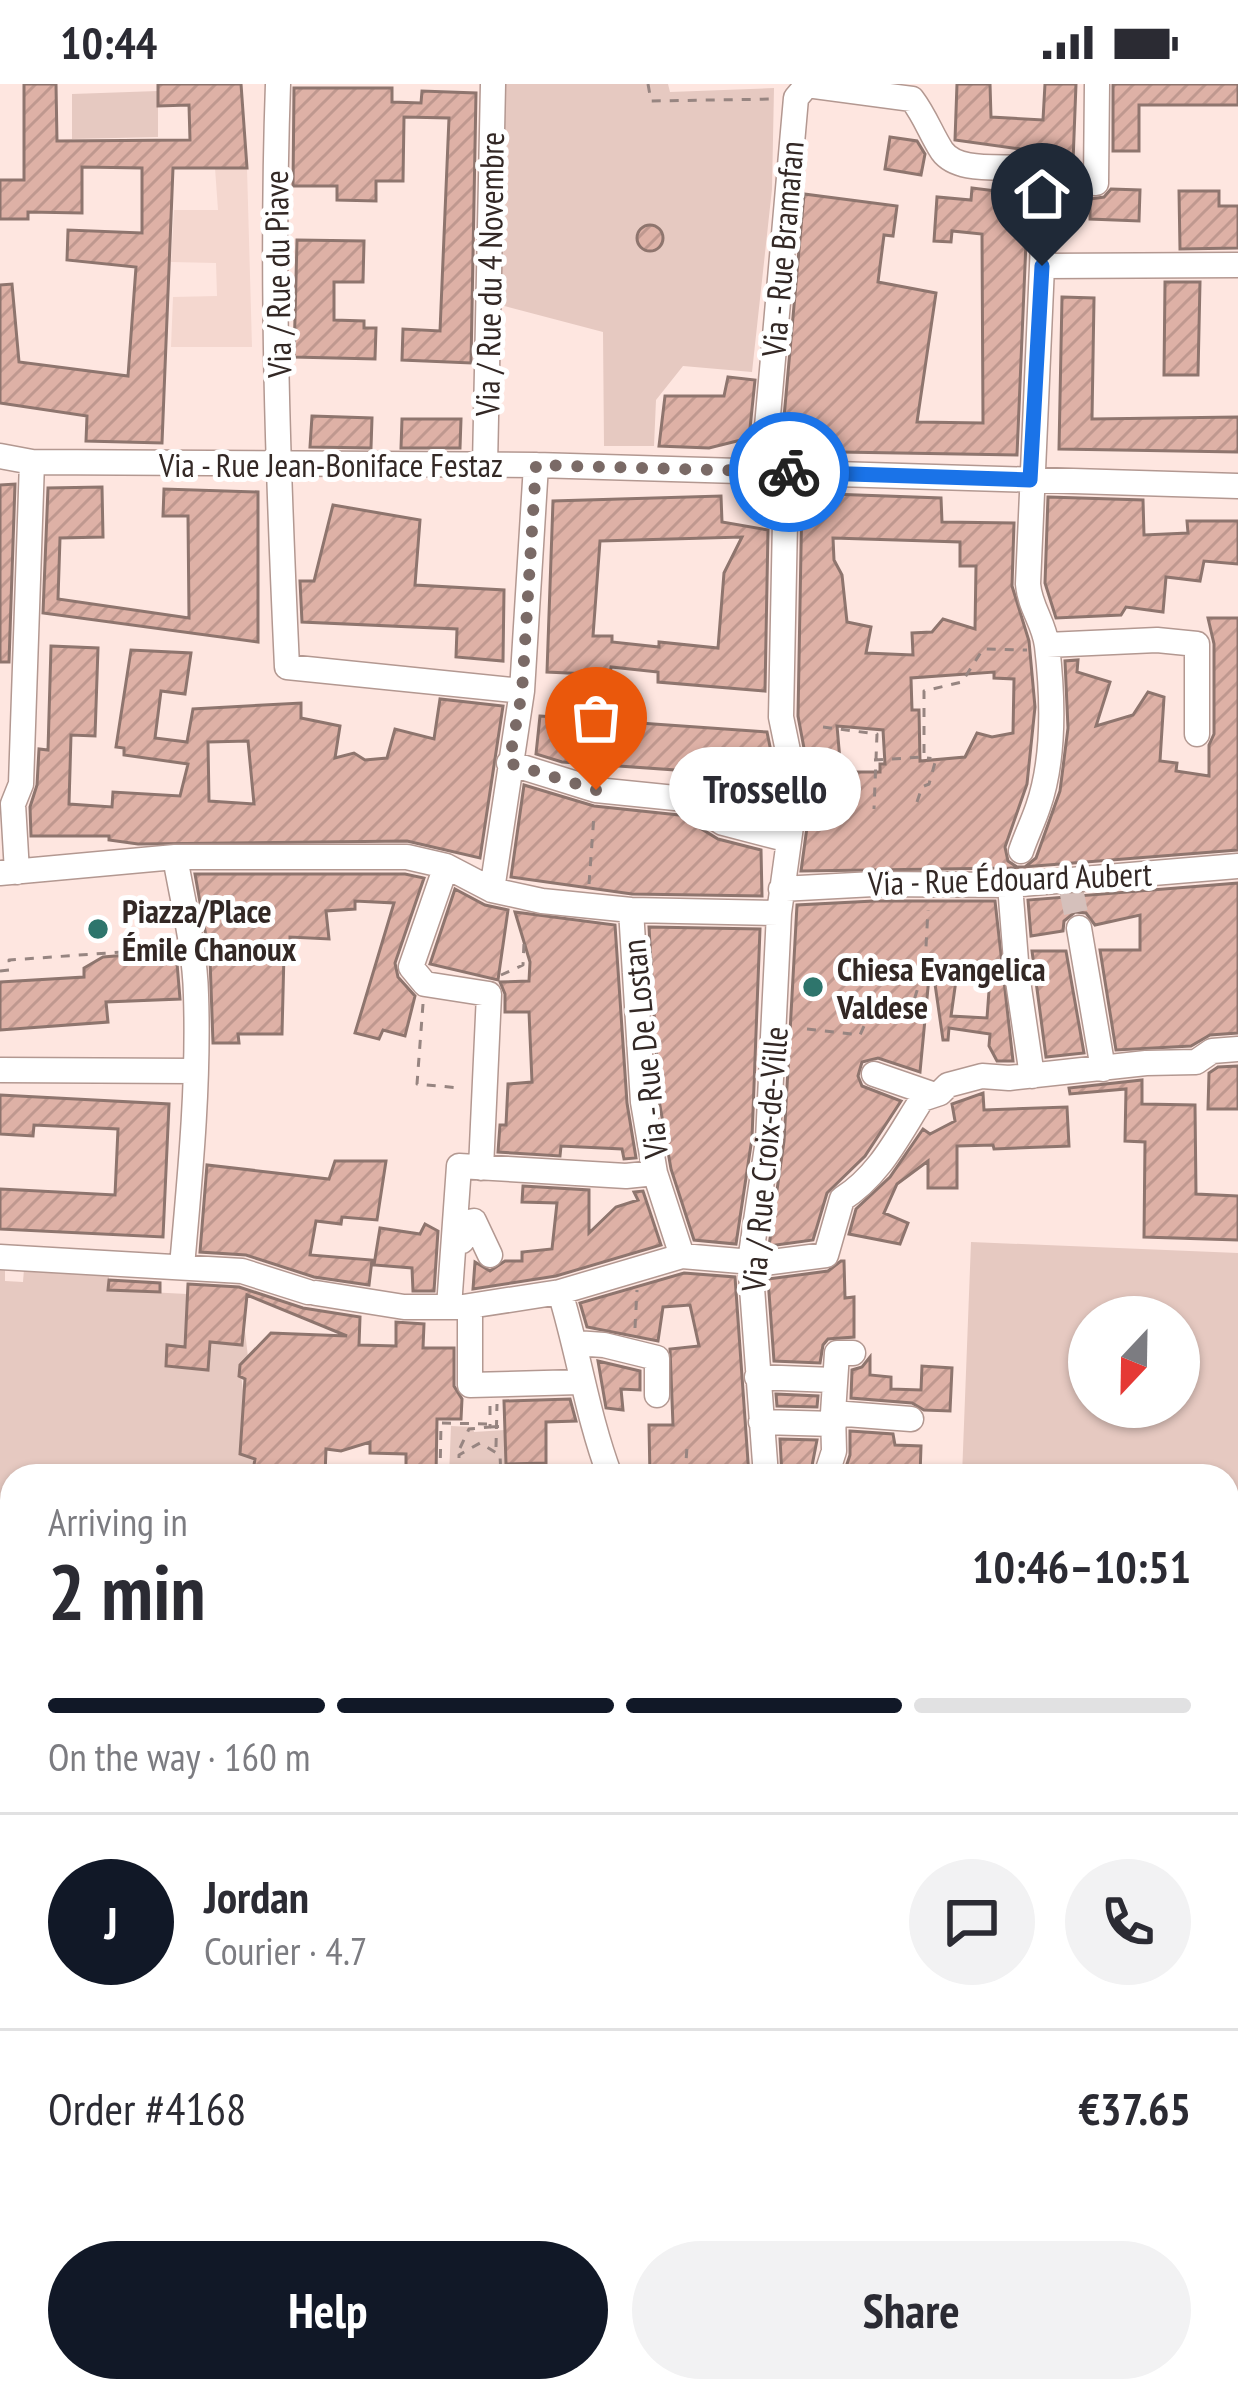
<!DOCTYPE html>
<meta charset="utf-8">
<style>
body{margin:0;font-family:"PT Sans Narrow",sans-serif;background:#f2f2f3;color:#2b2b33;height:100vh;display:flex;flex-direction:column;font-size:45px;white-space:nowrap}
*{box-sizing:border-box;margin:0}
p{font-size:39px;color:#7c7c81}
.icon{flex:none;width:66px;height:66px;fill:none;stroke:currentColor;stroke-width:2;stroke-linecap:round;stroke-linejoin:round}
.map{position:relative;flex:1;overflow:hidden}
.side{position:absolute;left:0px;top:1380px;width:1239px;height:939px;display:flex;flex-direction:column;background:#fff;border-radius:36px 36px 0 0;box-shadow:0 3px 9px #0004}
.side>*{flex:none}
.needle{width:78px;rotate:202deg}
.buttons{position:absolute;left:1068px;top:1212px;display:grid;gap:24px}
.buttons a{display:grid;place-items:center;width:132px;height:132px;border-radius:50%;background:#fff;box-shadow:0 3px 9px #0004;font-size:60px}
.pin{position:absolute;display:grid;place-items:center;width:102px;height:102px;color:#fff;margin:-123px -51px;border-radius:50% 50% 50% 0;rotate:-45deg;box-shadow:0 0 12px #0007}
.pin .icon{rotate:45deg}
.courier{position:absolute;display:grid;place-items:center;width:120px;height:120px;margin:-60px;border:9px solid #1a73e8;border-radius:50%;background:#fff;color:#222;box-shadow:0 3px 15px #0007}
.bubble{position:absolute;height:84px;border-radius:42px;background:#fff;box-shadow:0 3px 9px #0004;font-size:39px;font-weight:600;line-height:84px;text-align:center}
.headline em{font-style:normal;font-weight:600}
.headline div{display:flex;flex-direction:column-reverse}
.headline{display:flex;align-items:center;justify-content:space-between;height:204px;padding:0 48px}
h1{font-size:78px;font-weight:600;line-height:90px}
.bar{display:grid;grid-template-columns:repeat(4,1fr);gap:18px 12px;align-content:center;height:144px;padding:0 48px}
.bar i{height:15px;border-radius:9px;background:#e1e1e2}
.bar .selected{background:#111827}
.bar p{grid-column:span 4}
.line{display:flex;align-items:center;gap:30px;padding:0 48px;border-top:3px solid #e1e1e2}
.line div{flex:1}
.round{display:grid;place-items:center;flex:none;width:126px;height:126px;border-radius:63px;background:#f2f2f3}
.cta{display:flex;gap:24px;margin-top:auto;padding:24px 48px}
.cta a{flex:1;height:138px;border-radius:72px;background:#111827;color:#fff;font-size:48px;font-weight:600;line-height:138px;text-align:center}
.cta a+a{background:#f2f2f3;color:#2b2b33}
.status{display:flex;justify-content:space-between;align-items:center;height:84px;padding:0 60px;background:#fff;direction:ltr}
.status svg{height:33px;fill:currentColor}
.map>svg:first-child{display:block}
.built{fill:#f4d7cf}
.green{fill:#e6c9c1;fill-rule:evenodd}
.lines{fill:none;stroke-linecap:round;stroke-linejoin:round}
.stream{stroke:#ac8277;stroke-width:6}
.building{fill:url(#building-hatch);stroke:#8e756e;stroke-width:3;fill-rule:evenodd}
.minor-tunnel{stroke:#d5c0bb;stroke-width:24;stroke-dasharray:24 12;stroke-linecap:butt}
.minor-casing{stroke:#b39891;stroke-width:27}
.path{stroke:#978581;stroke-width:3;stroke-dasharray:9 9;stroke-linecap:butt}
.minor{stroke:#fff;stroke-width:24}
.path-bridge{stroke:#978581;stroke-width:3;stroke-dasharray:9 9;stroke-linecap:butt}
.done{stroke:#7a6a66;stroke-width:12;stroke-dasharray:0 21.6}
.route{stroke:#1a73e8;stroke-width:15}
.poi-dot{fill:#2e756c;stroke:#fff;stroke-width:4.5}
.labels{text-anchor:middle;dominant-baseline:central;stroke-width:10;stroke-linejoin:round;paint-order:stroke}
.street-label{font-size:33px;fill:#332825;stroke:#fff}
.poi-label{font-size:33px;font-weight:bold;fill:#332825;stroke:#fff;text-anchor:start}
</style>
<div class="status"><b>10:44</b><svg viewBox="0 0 49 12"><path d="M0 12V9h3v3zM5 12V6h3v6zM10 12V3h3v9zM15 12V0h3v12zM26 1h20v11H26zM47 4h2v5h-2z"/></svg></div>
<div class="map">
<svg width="1238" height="2317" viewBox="0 0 1238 2317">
<defs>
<pattern id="building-hatch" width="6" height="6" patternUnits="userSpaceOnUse" patternTransform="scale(3)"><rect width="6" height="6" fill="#deb1a6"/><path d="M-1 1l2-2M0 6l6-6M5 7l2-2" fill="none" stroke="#bf988f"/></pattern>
</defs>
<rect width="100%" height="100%" fill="#fee6e0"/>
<path class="built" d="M215,84H247L252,263H171L173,213L217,212L216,179L171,178L174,126H218Z
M782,2307H1156V2317H782Z"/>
<path class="green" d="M500,0H668L670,8L774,4L772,105L752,288L683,282L656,316L654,362H604L603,248L493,219Z
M158,7V53L72,55V10Z
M971,1158L1238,1169V1573H1227V1392H962ZM1089,1233H1179V1323H1089Z
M0,1184H5V1197L23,1198L24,1185H109V1206L187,1210L185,1263L168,1262L167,1283L207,1285L210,1259L228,1260L229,1238L244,1239L248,1273L240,1282L244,1315L240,1369L255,1374L252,1392H12V1437H0Z
M451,1342L473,1343L474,1348L505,1346L506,1392H449Z
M0,1462H12V1545H0Z"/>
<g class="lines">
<path class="stream" d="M0,1665L12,1666
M12,1672V1688"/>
</g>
<path class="building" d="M24,0H56L57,57L190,56L189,21L158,22V0H241L247,84H173L162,359L86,357L87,332L0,319V201L12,200L19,278L128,292L136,183L67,176L68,146L142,149V84L82,83V129L28,128V135H0V96H24Z
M957,0H990L991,33L1043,36L1045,0H1076L1073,78L1057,70L955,56Z
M1113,0H1238V21H1139V67H1113Z
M294,4H392V18L421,19L422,7L476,9L471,279L402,276L403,245L440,247L449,34L404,33L403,97H376V117L337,116V102H293Z
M890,53L917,57L925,70L921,91L885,85Z
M972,104L1028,111L1017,371L781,367L804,110L897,122L893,152L884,151L878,198L936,209L917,338L983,339L982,150L952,147L951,158L934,157L937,113L971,116Z
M1111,105L1140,106L1139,137L1090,135V115L1104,113Z
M1179,107H1219V122H1238V164L1180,165Z
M637 154a13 13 0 1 1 26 0a13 13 0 1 1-26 0Z
M297,156L364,157L363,198H334V236L364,237V244H376L375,275L294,273Z
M1165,198H1200L1198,291H1164Z
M1062,213L1094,214L1092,335L1238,333V368L1059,365Z
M728,293L755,296L749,354L709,364L659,362L665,312H724Z
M312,332L372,334L371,364L310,363Z
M402,335H461L460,364H401Z
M15,400L9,578H0V401Z
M102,403L103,453L60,454L58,515L189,534L188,432H163L164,405L258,408V558L43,529L48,404Z
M802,409L941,414L942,438L1014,439L1012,502L1029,557L1035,623L1027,700L1005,763L1008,777L1017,783H1025L1036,774L1060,707L1068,644L1065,577L1078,576L1077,588L1110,598L1096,642L1133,631L1148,608L1164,613L1160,677L1177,679L1176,687L1209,692V661L1214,650V560L1208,534H1238V766L1010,784L801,787L812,707L798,632ZM833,454L960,458V482H976L975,545L943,535L932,548L912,549L913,571L866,569L871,543L847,538L842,491L834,476ZM994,588V594L1014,595L1013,649L992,653L977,649L965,673L920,677L919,626H912L911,594ZM837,642L883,646L885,680H880V688H841Z
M721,412L722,438L768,446L765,607L658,598V588L611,583L610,591L547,588L553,417ZM742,453L724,489L718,564L659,558V563L612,558V552H593L600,457Z
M1048,413L1143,416L1144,451L1188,449L1187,437H1238V480L1204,477L1200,497L1166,493L1163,528L1126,523L1121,531L1056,534L1045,499Z
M333,421L420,436L415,501L504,506L503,577L456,573L457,545L302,538L300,497H314Z
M51,562L98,564L95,652L71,651L69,720L112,723L113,708L180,712L188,680L124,671V664L116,663L131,566L191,569L185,610L161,607L155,654L187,658L193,625L301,619V634L340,642L335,674L354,669L365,676L387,674L395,645L434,655L440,615L503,622L480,774L407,757L138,760L109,756V752H31L30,723L37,701L39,665L48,666ZM248,657L254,720L209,717L208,658Z
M540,632L767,648L779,707L775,735L730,724L700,705L703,688L562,678L536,670Z
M524,701L594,722L679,731L718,755L761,766L762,812L632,810L511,793Z
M195,790H405L424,794L395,879L398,893L415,912L405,952L383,946L379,955L355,949L394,819L355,817V825L326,827L329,855L290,853V870L284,869L282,950H238L239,959H213L210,875Z
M1238,799V949L1210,951L1191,962L1116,966L1100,866H1140V831L1095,841L1086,829L1075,828L1064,837L1063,847L1031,852L1028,816Z
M455,805L485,821L508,826L498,896L430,880Z
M874,817H995L1013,977H997L989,962L990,950L949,944L948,956H943L934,893H929L920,988L878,974L862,978L858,992L862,1002L901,1017L865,1072L827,1109L813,1156L769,1162L784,1057L797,821ZM957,889L990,893L987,934L951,932Z
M515,828L615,841L627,1019L636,1074L624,1075L622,1065L561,1062L560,1072L498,1068L500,1041H506L508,1000L532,998L529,928H505V910L500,898L529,897L530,878Z
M649,843L760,845L752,1054L736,1160L694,1156L671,1085L659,1016Z
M176,867L180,915L106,918L108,938L0,946V898L84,893V884L103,873Z
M1032,867H1066L1084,969L1046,973Z
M1238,982V1025H1208L1209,989L1218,983Z
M1142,996V1020L1195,1021L1196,1110L1238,1112V1156L1144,1153L1145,1058L1125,1057L1126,1005L1070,1010L1069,1004Z
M983,1009L984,1026L1067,1023L1069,1062L994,1065L993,1061L957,1062V1104H928V1077L897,1100L884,1129L908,1139L900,1160L849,1150L856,1125L890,1093L923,1045L930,1050L955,1037L952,1020Z
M0,1011L169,1020L163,1153L0,1145V1105L115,1111L118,1045L34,1041L33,1052L0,1050Z
M335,1077H386L377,1136L342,1133L341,1140L316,1137L310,1171L372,1176L369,1201L314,1193L246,1171L200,1168L207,1081L329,1095Z
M523,1102L589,1106V1149L616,1123L638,1116L634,1108L643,1107L661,1161L556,1192L473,1205L475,1178L490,1187L505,1177H522V1168L552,1165L557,1119L522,1118Z
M425,1140L438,1147L434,1207H413L412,1184L374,1181L380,1144L420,1150Z
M841,1177H844L845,1214L854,1213V1253L828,1255L823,1261L820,1279L774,1277L768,1195L828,1187Z
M684,1189L735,1193L749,1392H650L649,1341H673L670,1265L699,1262L690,1221L663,1223L658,1257L587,1243L580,1219Z
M109,1196L160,1199V1208L108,1206Z
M188,1200L239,1203L303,1224L360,1233L359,1261L396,1262V1238L424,1240L423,1264H454V1302L462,1315L461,1335H437L436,1392H406V1370L370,1369V1358L341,1367L326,1365L325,1392H252L255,1375L240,1370L245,1295L239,1292L240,1281L271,1249L347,1252L247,1211L242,1261L210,1258L208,1286L166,1282L167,1261L185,1263Z
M870,1273V1291L891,1293V1305L921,1306L922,1282L952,1284L950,1327L924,1326L912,1319L851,1314L852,1286L862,1283Z
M598,1277L640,1287V1306L621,1305L623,1326L606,1324Z
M776,1310L818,1312L817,1323L777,1322Z
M570,1315L576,1337L546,1338V1379L506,1380L504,1317Z
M850,1347L893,1350L895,1361L921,1362L920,1392H843L850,1371Z
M780,1355L817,1356L810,1392H782Z"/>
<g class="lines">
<path class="minor-tunnel" d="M1071,805L1079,844"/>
<defs>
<path id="minor" d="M278,0C271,194 278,389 287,583L522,607
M1046,95L1096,99L1097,0
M0,372L32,378L536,381L1238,402
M485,381L493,0
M763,388L796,14L807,1L912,15C925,32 931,50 942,67C960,92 1011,79 1038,86L1046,95L1042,182L1238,181
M1047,561L1157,556L1197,560V650
M509,679L596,706L685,715L723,739L789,756
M1021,767C1026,752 1033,738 1038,723C1055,674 1053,613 1047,562C1044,538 1030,524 1028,500L1042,182
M175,773C183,819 195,865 196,911C199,1001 190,1092 182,1182
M446,782L411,883L425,900L489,910L481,1084
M17,788L13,720L21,700L32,378
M0,789L175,773H407L446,782L492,806L542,817L631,826L779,829
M1010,801L1017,890L1032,992
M781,805L874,800L1010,801L1238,782
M492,806L522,607L536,381
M631,826L643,1018L655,1089L682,1172
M1079,844L1103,985
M0,986L195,987
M874,990L932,1010
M462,1157V1139L474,1137L490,1171
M0,1173L242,1187L308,1208
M560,1208C579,1270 587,1331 610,1392
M316,1209L404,1223H463L560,1208L682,1172L764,1179L826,1171L842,1115C880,1091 898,1052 922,1015L940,1009L948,1001L982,992L1009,994L1146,979L1196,978L1212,967L1238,965
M470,1222V1301L580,1298
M449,1223L459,1082L626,1092L655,1089
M575,1259L604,1261L657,1274V1311
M757,1293L833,1296
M833,1329L837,1269H853
M761,1338L834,1340
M766,1392L750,1177L768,1056L779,829L796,706L781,633L786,388
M826,1392L834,1367L833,1329L911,1335
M0,1550H12
M0,1606H12
M1227,1704L1238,1705
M1227,1937L1238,1941
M1227,2097L1238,2098
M0,2117L12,2116
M170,2307V2317
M247,2307V2317
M770,2317V2307
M834,2317V2307
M1069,2317V2307
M1172,2317V2307"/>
</defs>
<use href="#minor" class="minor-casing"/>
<path class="path" d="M648,0L651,17L776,15
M823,643L877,650L874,725
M874,676L924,673V607L962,598L983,565L1027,566
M917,718L922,703L929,700L936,675L927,674
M589,800L594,731
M0,887L10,886L9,876L166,865
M501,891L523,881L524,859
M423,920L417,1000L460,1004
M807,945L860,951L865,940L894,927L911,926L925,881L928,826
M635,1244L637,1206
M496,1363L497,1320
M460,1364L469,1345L490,1343V1321
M338,1392L339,1384
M440,1392L441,1339L490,1340
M459,1392V1371L480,1359L500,1371L501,1392
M685,1392L687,1363
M211,2307V2317"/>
<use href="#minor" class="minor"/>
<path class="path-bridge" d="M490,1343L505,1342"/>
</g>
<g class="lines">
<path class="done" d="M596,706L509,679L522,608L536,381L789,388"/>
<path class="route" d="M789,388L1030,396L1042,182"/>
</g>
<g class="poi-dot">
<circle cx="98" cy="845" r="12"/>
<circle cx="813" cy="903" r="12"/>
</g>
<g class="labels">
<g class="street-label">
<text transform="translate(782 165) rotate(-85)">Via - Rue Bramafan</text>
<text transform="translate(277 190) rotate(-91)">Via / Rue du Piave</text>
<text transform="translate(489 190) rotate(-89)">Via / Rue du 4 Novembre</text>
<text x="331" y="380">Via - Rue Jean-Boniface Festaz</text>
<text transform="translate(1010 794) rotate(-2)">Via - Rue Édouard Aubert</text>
<text transform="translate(644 965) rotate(-96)">Via - Rue De Lostan</text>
<text transform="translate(764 1075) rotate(-85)">Via / Rue Croix-de-Ville</text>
</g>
<g class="poi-label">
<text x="122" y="826">Piazza/Place<tspan x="122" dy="38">Émile Chanoux</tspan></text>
<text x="837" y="884">Chiesa Evangelica<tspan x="837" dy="38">Valdese</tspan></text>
</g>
</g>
</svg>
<div class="buttons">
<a><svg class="needle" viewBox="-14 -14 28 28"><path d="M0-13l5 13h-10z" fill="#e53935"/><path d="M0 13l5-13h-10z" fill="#7c7c81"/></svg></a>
</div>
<div class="pin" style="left:596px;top:706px;background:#ea580c"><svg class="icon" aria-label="bag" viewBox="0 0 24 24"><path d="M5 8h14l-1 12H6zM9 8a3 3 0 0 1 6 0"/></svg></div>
<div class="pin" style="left:1042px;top:182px;background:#1f2937"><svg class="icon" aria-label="home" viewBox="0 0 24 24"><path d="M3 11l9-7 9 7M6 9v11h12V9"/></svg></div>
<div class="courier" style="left:789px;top:388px"><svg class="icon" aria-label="bike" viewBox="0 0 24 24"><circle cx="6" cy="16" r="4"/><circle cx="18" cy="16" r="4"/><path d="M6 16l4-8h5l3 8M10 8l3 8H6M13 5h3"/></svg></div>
<div class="bubble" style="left:669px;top:663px;width:192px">Trossello</div>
<section class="side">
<div class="headline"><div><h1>2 min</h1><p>Arriving in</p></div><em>10:46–10:51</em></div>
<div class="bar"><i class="selected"></i><i class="selected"></i><i class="selected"></i><i></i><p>On the way · 160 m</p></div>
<div class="line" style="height:216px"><b class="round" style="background:#111827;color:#fff">J</b><div><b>Jordan</b><p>Courier · 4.7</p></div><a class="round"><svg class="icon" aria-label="chat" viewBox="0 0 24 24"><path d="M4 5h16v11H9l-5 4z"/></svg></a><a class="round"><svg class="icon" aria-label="phone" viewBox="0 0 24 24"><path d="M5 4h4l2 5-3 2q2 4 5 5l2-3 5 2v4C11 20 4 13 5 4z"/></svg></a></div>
<div class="line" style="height:156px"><div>Order #4168</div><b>€37.65</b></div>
<div class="cta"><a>Help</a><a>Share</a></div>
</section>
</div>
